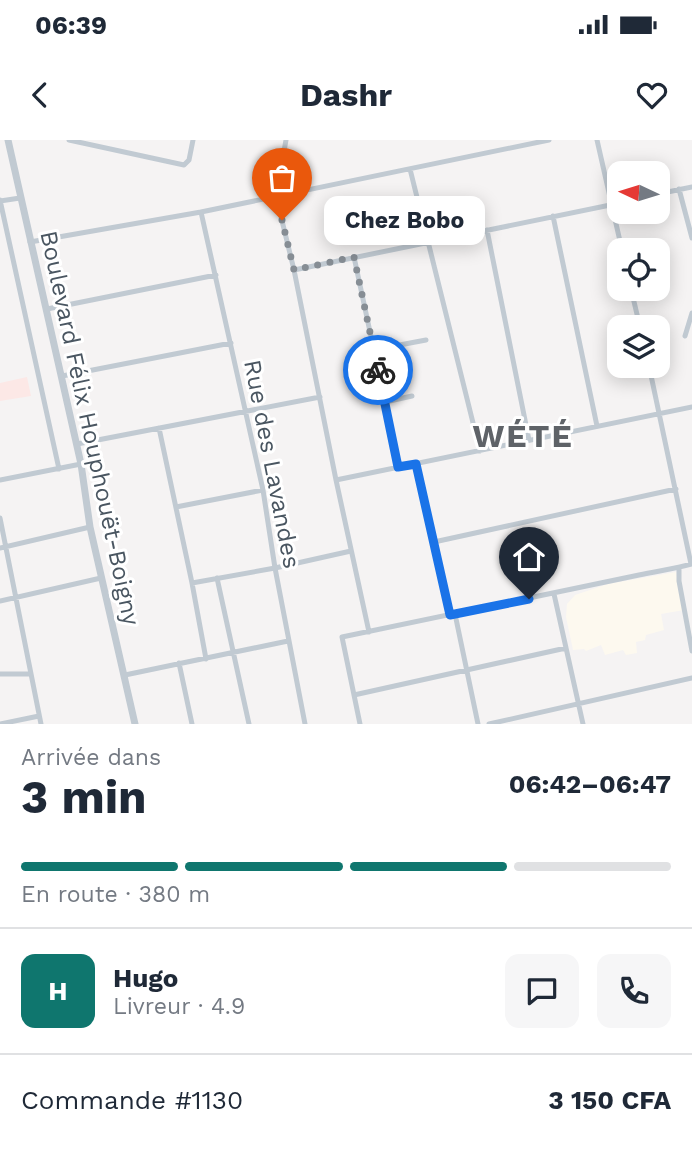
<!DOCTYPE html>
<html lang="fr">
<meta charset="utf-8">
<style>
body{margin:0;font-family:"Work Sans",sans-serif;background:#f6f6f7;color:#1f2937;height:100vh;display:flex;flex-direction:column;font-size:26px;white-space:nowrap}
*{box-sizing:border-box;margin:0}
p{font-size:23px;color:#747a83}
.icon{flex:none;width:38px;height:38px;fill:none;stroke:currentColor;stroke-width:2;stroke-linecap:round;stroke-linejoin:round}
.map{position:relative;height:584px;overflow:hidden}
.drawer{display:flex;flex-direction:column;background:#fff;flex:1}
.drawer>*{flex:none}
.needle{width:46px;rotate:274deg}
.buttons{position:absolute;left:607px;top:21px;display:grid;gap:14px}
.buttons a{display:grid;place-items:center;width:63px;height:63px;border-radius:14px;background:#fff;box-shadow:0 4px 18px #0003;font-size:35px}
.pin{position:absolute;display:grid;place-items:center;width:60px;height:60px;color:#fff;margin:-72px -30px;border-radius:50% 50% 50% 0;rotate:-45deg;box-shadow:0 0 7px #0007}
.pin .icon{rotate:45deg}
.courier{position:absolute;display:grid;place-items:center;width:70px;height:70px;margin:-35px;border:5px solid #1a73e8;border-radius:50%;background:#fff;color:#222;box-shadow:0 2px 9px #0007}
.bubble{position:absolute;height:49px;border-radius:14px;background:#fff;box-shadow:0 4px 18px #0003;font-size:23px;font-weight:700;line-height:49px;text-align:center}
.summary em{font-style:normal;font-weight:700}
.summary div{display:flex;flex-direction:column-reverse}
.summary{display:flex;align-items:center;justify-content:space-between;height:119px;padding:0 21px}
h1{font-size:46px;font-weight:700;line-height:52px}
.bar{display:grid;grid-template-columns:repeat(4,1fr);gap:10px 7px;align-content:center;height:84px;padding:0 21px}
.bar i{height:9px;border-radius:5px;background:#e0e1e3}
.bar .current{background:#0f766e}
.bar p{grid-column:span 4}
.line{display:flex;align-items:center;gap:18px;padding:0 21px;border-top:2px solid #e0e1e3}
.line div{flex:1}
.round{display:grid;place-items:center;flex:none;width:74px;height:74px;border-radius:14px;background:#f6f6f7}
.status{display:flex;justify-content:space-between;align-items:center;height:49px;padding:0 35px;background:#fff;direction:ltr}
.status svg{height:19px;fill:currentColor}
header{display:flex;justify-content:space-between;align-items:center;height:91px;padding:0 21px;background:#fff;font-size:32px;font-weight:700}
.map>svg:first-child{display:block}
.commercial{fill:#fdf9ef}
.medical{fill:#fce8e6}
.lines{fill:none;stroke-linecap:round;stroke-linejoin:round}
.minor{stroke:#c1cad2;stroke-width:5}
.tertiary{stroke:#c1cad2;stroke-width:7}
.done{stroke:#868d94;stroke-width:7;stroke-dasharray:0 12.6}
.route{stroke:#1a73e8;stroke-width:9}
.labels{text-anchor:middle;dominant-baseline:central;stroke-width:6;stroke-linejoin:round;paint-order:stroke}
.street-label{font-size:24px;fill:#4a5661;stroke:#fff}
.district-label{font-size:32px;font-weight:bold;letter-spacing:2px;fill:#5f6368;stroke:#fff}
</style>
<div class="status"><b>06:39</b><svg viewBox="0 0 49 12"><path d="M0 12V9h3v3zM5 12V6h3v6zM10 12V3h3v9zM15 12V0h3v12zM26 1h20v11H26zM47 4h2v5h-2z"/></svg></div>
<header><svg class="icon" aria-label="back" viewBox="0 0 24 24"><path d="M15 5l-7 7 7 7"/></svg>Dashr<svg class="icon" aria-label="heart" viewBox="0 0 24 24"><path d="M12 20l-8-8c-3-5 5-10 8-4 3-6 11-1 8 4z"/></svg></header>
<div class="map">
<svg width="692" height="584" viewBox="0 0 692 584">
<rect width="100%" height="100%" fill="#f5f3f3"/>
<path class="commercial" d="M676,432L684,470L661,474L664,490L646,495L645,500L636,502L637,513L626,515L623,510L605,515L601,505L586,511L584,509L573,510L566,477L567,464L575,455L608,444Z"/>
<path class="medical" d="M27,237L31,256L0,261V243Z"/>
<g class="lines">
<path class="minor" d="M69,0L184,25L189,20L193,0
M286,0L276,56L294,130L336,340L369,492
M597,0L622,110
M410,29L480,311
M679,49L692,98
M658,54L692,47
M0,60L59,329
M0,61L20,58
M201,72L263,350L275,428L305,584
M553,76L597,286
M487,90L529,300
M30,102L201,72L549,0
M354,117L385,262
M294,130L620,63
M631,149L640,187
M47,169L216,135
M685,196L692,173
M373,210L426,200
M649,226L691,424
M62,236L231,203
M159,288L192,443L206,519
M77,304L320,257
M416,324L449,475
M399,327L385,262L412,256
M0,340L81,324
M336,340L692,267
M176,367L263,350
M0,378L41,584
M434,402L676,349
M0,408L90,387
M679,428V441L692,511
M217,438L249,584
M192,443L275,428L351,411
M554,454L583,584
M0,461L101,438
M455,474L478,584
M179,523L192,584
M0,534H31
M125,535L288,501
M354,555L566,508
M0,584L39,576
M360,584L342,497L639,435C657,431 675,429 692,424
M489,584L692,538"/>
<path class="tertiary" d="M8,0L81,324L90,387L135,584"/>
</g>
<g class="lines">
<path class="done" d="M282,80L294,130L354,117L378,230"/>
<path class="route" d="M378,230L398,327L416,324L450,475L529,459"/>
</g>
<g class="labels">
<g class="street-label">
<text transform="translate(90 288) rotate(78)">Boulevard Félix Houphouët-Boigny</text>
<text transform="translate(272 324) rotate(79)">Rue des Lavandes</text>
</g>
<g class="district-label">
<text x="523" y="296">WÉTÉ</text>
</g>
</g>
</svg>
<div class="buttons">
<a><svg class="needle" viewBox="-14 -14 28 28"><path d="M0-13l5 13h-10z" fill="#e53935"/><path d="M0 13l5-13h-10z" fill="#747a83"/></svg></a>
<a><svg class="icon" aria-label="locate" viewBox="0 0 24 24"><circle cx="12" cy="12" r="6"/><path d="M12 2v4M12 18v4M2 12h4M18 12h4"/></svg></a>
<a><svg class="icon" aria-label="layers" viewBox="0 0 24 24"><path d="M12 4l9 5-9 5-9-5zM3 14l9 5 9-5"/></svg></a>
</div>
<div class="pin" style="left:282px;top:80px;background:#ea580c"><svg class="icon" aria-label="bag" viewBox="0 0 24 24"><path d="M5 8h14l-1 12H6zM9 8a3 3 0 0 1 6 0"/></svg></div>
<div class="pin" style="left:529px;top:459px;background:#1f2937"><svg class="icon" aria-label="home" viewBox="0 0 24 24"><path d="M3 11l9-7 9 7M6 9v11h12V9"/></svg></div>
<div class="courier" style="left:378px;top:230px"><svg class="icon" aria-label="bike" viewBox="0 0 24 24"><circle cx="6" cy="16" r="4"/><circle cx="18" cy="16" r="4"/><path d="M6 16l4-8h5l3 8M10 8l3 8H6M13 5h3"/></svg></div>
<div class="bubble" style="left:324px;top:56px;width:161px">Chez Bobo</div>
</div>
<section class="drawer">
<div class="summary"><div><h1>3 min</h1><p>Arrivée dans</p></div><em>06:42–06:47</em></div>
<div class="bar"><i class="current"></i><i class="current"></i><i class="current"></i><i></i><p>En route · 380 m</p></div>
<div class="line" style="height:126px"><b class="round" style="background:#0f766e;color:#fff">H</b><div><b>Hugo</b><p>Livreur · 4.9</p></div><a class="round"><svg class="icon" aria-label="chat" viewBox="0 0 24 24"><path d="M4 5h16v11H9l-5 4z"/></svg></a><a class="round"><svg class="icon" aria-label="phone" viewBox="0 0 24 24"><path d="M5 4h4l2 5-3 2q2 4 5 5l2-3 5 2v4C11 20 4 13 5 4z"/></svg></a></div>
<div class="line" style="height:91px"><div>Commande #1130</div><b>3 150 CFA</b></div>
</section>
